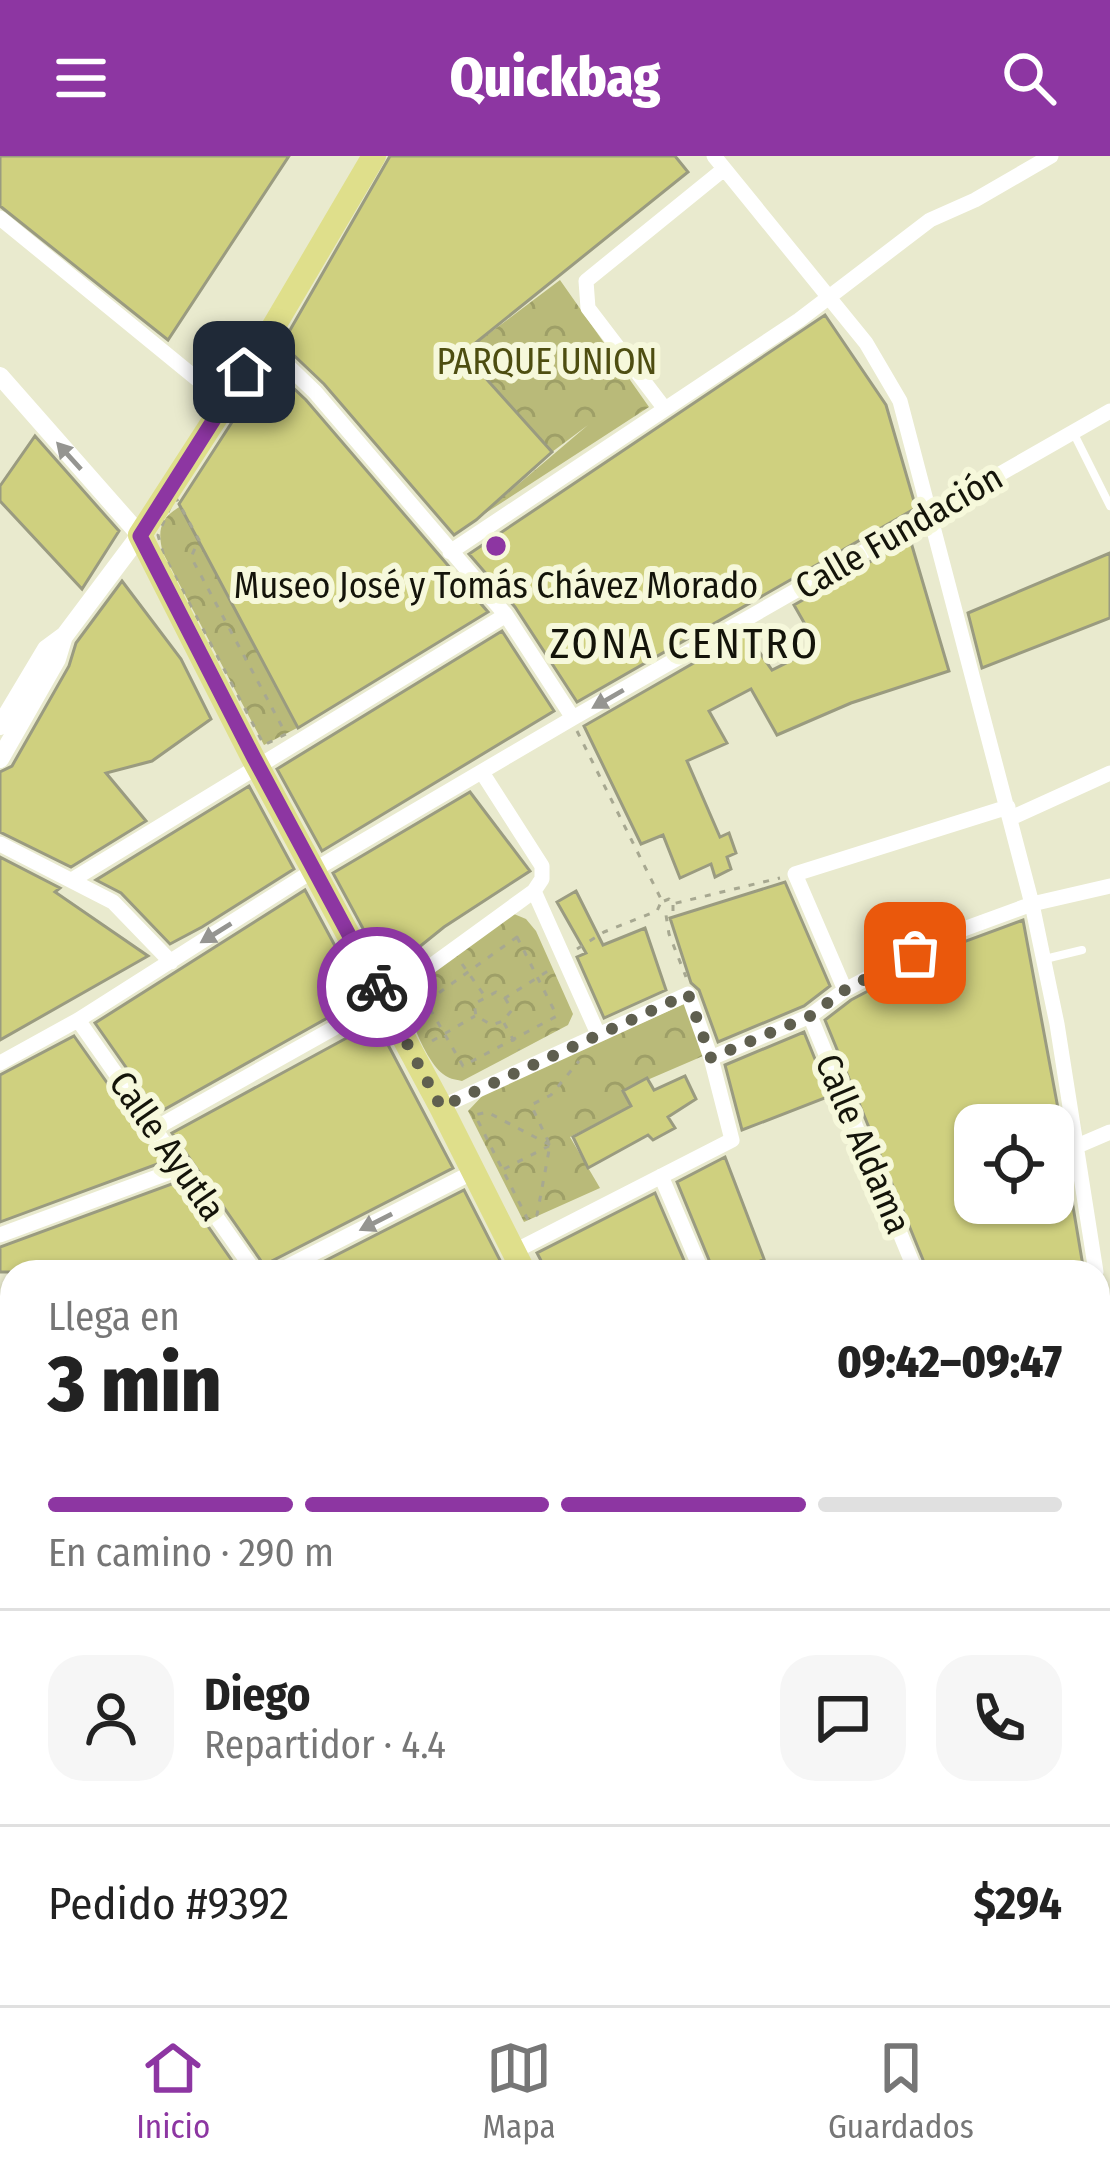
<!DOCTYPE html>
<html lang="es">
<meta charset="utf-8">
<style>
body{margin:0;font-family:"Fira Sans Condensed",sans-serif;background:#f6f6f6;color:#222;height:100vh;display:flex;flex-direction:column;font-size:45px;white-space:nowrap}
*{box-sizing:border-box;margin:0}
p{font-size:39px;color:#767676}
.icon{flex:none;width:66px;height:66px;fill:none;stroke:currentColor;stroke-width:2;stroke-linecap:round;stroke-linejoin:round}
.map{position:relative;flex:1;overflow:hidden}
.drawer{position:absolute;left:0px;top:1104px;width:1110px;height:747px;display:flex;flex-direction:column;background:#fff;border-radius:36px 36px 0 0;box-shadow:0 3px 9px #0004}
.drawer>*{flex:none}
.buttons{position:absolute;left:954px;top:948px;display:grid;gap:24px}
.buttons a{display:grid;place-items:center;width:120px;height:120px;border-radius:24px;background:#fff;box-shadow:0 3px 9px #0004;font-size:60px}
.pin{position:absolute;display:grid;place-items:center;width:102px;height:102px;color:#fff;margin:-51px;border-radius:24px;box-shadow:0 6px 18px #0006}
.courier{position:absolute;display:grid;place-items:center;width:120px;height:120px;margin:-60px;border:9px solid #8d36a2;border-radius:50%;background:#fff;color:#222;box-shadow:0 3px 15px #0007}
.headline em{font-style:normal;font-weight:800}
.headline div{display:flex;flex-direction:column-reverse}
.headline{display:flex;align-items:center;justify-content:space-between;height:204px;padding:0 48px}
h1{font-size:78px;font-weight:800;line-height:90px}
.bar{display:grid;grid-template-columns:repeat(4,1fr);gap:18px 12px;align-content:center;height:144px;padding:0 48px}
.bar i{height:15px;border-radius:9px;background:#e0e0e0}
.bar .active{background:#8d36a2}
.bar p{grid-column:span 4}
.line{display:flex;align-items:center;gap:30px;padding:0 48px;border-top:3px solid #e0e0e0}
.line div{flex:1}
.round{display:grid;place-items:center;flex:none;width:126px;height:126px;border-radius:36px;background:#f6f6f6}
header{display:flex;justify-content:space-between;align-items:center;height:156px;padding:0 48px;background:#8d36a2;color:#fff;font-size:54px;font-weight:800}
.tab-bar{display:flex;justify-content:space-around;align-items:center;height:168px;border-top:3px solid #e0e0e0;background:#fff;font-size:33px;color:#767676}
.tab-bar a{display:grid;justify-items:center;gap:6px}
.tab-bar .active{color:#8d36a2}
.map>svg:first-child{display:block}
.park{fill:url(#park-crowns)}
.building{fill:#cfd07f;stroke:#9a9b80;stroke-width:3}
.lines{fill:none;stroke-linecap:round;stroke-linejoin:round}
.path{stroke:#a7a891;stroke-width:3;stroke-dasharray:6 9;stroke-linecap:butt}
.service{stroke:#fff;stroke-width:8}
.minor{stroke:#fff;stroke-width:15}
.tertiary{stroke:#fff;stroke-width:18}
.primary{stroke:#dfdf8b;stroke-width:24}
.oneway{fill:#959591}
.done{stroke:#5f5f4f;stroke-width:12;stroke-dasharray:0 21.6}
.route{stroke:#8d36a2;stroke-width:15}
.poi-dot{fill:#8d36a2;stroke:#f6f8db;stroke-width:4.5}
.labels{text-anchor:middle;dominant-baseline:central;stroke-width:12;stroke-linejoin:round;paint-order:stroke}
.park-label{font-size:36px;fill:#4e4e11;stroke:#f6f8db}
.street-label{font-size:36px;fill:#14140a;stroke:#f6f8db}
.poi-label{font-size:36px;fill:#14140a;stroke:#f6f8db}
.quarter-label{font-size:42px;letter-spacing:3px;fill:#14140a;stroke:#f6f8db}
</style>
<header><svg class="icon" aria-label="menu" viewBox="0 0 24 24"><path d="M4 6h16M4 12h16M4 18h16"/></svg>Quickbag<svg class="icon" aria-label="search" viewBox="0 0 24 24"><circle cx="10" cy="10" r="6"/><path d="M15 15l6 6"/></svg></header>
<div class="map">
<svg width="1110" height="1849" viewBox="0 0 1110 1849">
<defs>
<pattern id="park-crowns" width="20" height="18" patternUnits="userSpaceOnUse" patternTransform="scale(3)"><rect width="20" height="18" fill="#b9ba79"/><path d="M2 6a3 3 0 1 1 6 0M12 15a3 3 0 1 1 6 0" fill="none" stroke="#9e9f67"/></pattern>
</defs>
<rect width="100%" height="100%" fill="#e9eace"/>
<path class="park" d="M560,124L649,251L481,360L588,269L552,296L463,197Z
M181,350L297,572L264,589L163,397C157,374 160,362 181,350Z
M514,758L526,763L536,775L573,858L568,869L462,925C453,923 450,923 443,918C426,906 401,848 408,829Z
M686,847L703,900L624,934L631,950L570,981L600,1032L524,1066L468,955L485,937Z"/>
<path class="building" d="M0,0H289L168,184L0,50Z
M390,0H675L688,16L463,197L552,296L476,364L454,379L324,228L282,188Z
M825,159L886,249L916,352L577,546L515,451L469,398Z
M269,209L306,244L488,456L298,572L179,348Z
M35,280L119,375L82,433L0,345V330Z
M910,383L949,515L851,547L777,579L751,533L709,555L727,587L687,605L720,681L729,677L736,697L727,701L731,713L715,721L711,708L680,722L663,679L641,688L584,570L746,477L772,514L818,491L794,449Z
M1110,397V462L982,512L968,457Z
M122,425L181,503L211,563L152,605L106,617L146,665L71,711L0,676V616L12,610L69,510L76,487Z
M502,475L554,555L322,695L277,613Z
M249,630L294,713L202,771L170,788L121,737L96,724Z
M470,636L530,715L444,771L387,817L333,717Z
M0,701L60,732L55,736L148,800L0,884Z
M785,726L830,830L804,850L718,886L699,834L691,827L670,762Z
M305,734L363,842L158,957L95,867Z
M576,735L603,789L645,772L666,834L604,862L577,801L586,797L557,746Z
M1023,764L1062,974L1053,977V969H975V1047H1053V994L1063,991L1084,1116H928L825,864L851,844L955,789Z
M376,866L453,1012L272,1105L266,1112L172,977Z
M804,876L830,940L742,974L725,909Z
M74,880L163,1006L0,1066V919Z
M685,920L696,943L668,961L675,972L653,984L648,979L588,1012L573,981L631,950L623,935L647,922L654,934Z
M725,1001L764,1103L739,1116H714L677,1026Z
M177,1026L240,1116H0V1091Z
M464,1034L506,1116H303Z
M655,1037L689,1116H547L537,1097Z"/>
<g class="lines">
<path class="path" d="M175,340L199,384L191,401L286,578L264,589L163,397L158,379Z
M577,575L662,745
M664,745L669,743L672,748L780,722
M673,749V756L666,759L669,778L686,821
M517,781L557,860L463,910L426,846Z
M577,793L604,776L657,755L661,746
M462,808L484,839
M505,842L512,854L503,865L492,869L476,860L474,848L496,836L505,842L551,813
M504,867L519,894
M432,885L475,860
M550,989L487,956L475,959L528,1064L537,1059L550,989L531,949L551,939L579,905
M504,1013L549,990"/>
<path class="service" d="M1074,278L1110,350
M1045,803L1082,794
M1053,986L1073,979"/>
<path class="minor" d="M714,0L866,187L900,245L1032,748L1057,868L1096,1116
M0,62L225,246
M264,187L315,236L506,459L573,562
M665,253L588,152L586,125L724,13
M450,396L799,164L930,64L975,44L1051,0
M483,618L542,710V723L534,735L598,878
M1011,662L1110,617
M0,688L113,746L171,806
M72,724L506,459
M845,834L795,718L1008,651
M810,860L916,1116
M78,864L255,1116
M711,902L810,860L845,834L950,778L1032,748L1110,730
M0,907L78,864L314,714L573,562L1110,255
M441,951L688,838L711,902L732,984L513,1096
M154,973L384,844L534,735
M1075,991L1110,976
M661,1020L702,1116
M0,1079L184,1011
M277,1116L475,1015
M1098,1130L1110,1174
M0,1270L12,1263
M1098,1488L1110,1513
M1098,1713L1110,1704
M0,1724L12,1717
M751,1839L758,1849
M348,1849L366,1839
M918,1849L931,1839"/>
<path class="tertiary" d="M0,220L140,379L65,479L46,493L0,570
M0,603L57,503L64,480"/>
<path class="primary" d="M374,0L264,187L140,379L253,602L441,951L524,1116
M1074,1839L1082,1849"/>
</g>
<defs><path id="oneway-solid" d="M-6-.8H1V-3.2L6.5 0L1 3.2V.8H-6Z" transform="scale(3)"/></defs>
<g class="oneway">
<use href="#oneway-solid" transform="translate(69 300) rotate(-132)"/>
<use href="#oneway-solid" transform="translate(608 543) rotate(150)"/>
<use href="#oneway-solid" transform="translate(216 777) rotate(148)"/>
<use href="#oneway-solid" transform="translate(376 1066) rotate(153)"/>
</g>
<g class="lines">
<path class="done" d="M377,831L441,951L688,838L711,902L810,860L845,834L915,797"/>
<path class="route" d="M244,216L140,380L254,602L377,831"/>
</g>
<circle class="poi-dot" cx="496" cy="390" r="12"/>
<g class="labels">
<g class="park-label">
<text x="547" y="206">PARQUE UNION</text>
</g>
<g class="street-label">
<text transform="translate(899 376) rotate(-30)">Calle Fundación</text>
<text transform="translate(863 988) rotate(67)">Calle Aldama</text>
<text transform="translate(167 990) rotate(55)">Calle Ayutla</text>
</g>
<g class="poi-label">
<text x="496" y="430">Museo José y Tomás Chávez Morado</text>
</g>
<g class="quarter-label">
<text x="685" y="488">ZONA CENTRO</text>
</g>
</g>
</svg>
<div class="buttons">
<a><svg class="icon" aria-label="locate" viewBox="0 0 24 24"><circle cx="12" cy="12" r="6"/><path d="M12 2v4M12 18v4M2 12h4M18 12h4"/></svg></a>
</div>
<div class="pin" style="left:915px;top:797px;background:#ea580c"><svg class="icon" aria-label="bag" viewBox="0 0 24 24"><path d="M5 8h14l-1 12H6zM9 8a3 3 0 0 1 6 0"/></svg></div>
<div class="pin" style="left:244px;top:216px;background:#1f2937"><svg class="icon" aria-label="home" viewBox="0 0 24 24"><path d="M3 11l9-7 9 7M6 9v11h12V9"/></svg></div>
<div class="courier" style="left:377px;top:831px"><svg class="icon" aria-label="bike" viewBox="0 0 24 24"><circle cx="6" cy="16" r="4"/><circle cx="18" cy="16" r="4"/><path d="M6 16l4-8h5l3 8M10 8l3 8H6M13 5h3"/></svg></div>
<section class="drawer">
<div class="headline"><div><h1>3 min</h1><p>Llega en</p></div><em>09:42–09:47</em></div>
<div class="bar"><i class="active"></i><i class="active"></i><i class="active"></i><i></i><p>En camino · 290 m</p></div>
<div class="line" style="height:216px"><a class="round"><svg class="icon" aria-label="person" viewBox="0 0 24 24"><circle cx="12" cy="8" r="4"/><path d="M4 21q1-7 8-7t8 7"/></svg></a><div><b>Diego</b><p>Repartidor · 4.4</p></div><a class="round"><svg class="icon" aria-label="chat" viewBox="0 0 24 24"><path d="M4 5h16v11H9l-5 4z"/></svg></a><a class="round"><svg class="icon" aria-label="phone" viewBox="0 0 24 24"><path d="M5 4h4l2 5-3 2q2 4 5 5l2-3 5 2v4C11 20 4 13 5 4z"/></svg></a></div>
<div class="line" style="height:156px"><div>Pedido #9392</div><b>$294</b></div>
</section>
</div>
<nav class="tab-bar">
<a class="active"><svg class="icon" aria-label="home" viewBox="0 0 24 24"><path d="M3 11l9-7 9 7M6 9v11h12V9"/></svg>Inicio</a>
<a><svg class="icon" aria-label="map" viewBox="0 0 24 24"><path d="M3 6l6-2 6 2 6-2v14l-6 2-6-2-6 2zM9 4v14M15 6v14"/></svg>Mapa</a>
<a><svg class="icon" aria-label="saved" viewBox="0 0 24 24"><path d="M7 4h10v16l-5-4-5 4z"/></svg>Guardados</a>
</nav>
